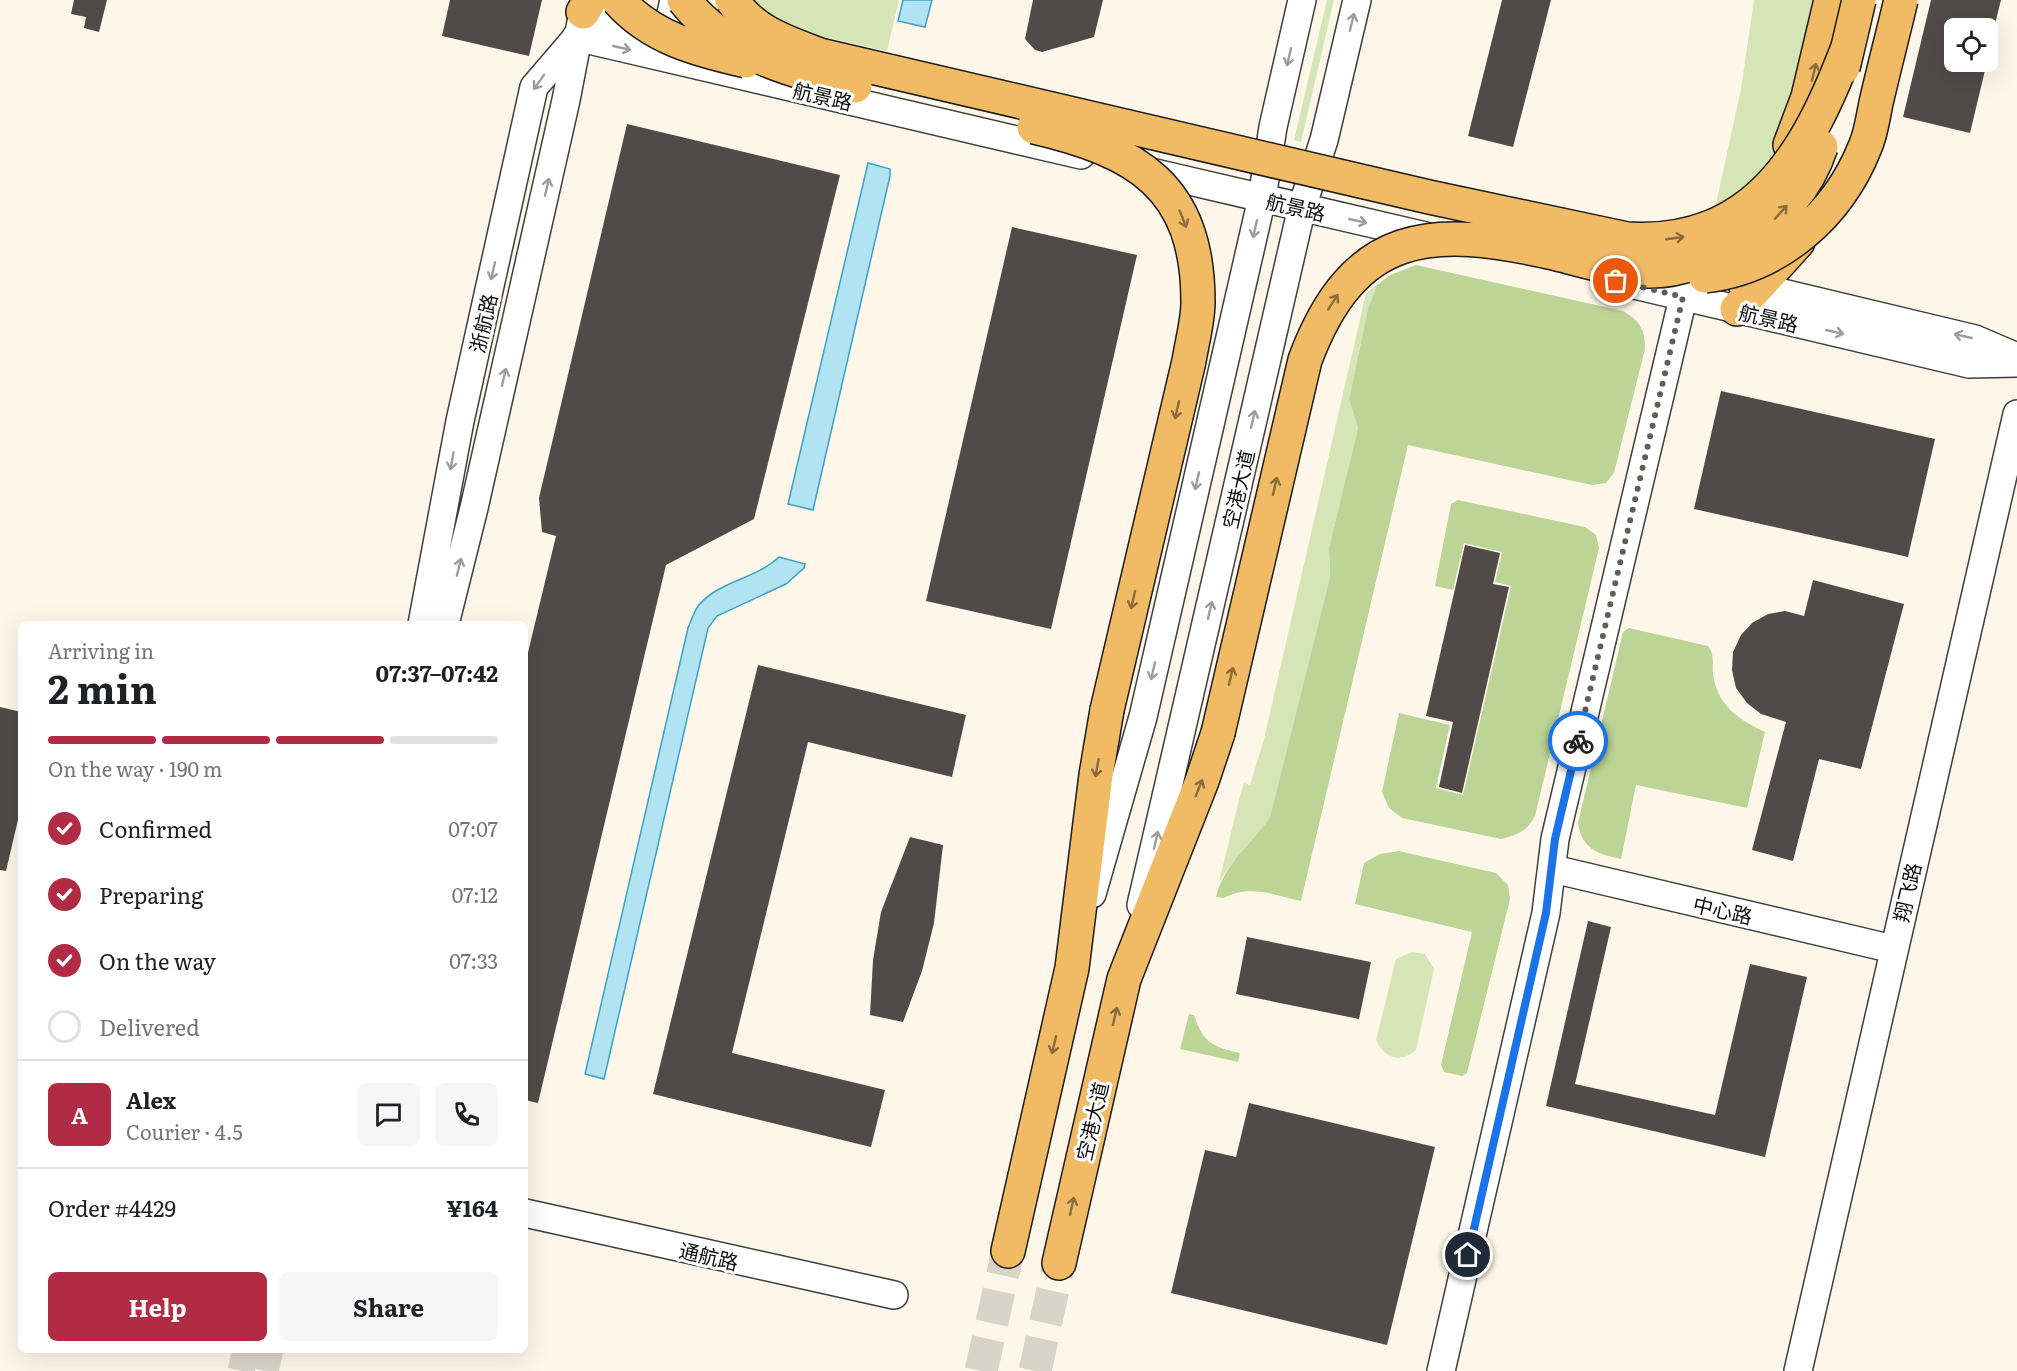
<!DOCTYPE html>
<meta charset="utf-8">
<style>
body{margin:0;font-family:Literata,"Noto Sans SC",serif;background:#f6f6f6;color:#202124;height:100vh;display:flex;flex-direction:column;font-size:22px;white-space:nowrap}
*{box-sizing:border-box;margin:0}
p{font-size:20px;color:#757577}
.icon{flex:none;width:33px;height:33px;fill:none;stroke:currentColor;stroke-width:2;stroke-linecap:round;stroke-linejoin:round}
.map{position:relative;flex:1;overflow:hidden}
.panel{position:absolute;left:18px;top:621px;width:510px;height:732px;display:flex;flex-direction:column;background:#fff;border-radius:9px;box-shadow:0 6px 24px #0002}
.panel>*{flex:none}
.tools{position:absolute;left:1944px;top:18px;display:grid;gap:12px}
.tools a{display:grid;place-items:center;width:54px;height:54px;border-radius:9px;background:#fff;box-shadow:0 6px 24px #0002;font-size:30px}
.pin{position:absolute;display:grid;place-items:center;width:51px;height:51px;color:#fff;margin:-26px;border:3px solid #fff;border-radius:50%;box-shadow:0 2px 6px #0007}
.courier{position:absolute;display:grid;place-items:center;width:60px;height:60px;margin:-30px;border:4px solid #1a73e8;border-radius:50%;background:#fff;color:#222;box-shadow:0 2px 8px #0007}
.summary em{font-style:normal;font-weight:700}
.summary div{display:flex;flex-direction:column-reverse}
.summary{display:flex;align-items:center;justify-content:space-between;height:102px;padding:0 30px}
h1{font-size:39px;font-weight:700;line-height:45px}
.bar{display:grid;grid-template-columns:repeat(4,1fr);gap:9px 6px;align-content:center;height:72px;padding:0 30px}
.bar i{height:8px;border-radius:4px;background:#e0e0e0}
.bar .selected{background:#b22b45}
.bar p{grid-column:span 4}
.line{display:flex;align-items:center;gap:15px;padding:0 30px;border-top:2px solid #e0e0e0}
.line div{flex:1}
.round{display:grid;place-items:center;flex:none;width:63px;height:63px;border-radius:9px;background:#f6f6f6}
ol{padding:0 30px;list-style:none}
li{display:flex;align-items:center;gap:18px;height:66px}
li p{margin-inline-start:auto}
li .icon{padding:6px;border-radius:50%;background:#b22b45;color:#fff;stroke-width:4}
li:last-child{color:#757577}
li i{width:33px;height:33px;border:3px solid #e0e0e0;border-radius:50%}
.cta{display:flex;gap:12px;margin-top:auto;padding:12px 30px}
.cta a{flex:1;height:69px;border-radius:9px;background:#b22b45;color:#fff;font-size:24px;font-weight:700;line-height:69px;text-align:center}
.cta a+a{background:#f6f6f6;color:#202124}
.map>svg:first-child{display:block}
.green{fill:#d5e5b6}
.forest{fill:#bcd596}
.water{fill:#b1e3f2;stroke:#3ca2c5;stroke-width:1.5}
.building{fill:#524a48}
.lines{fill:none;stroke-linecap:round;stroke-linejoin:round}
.minor-tunnel{stroke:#dad4c8;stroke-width:27;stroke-dasharray:27 14;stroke-linecap:butt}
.major-tunnel{stroke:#dad4c8;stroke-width:33;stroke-dasharray:33 16;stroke-linecap:butt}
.minor-casing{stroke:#3e3e3e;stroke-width:30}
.major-casing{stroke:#1c1c1c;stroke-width:36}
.minor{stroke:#fff;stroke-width:27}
.major{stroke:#f1bb66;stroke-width:33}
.major-bridge-casing{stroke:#1c1c1c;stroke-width:36;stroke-linecap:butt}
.major-bridge{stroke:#f1bb66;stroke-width:33}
.oneway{stroke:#9d9d9d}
.oneway2{stroke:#8a6c3d}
.done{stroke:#605e59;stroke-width:6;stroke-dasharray:0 10.8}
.route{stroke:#1a73e8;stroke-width:8}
.labels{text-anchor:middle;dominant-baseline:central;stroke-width:6;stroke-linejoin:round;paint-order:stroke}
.street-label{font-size:20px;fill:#0b0b0b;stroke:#fff}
</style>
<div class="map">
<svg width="2017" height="1371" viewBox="0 0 2017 1371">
<rect width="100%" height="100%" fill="#fef7e9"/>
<path class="green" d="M747,0H899L887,51L776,26Z
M1327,0H1334L1301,142L1294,140Z
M1754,0H1823L1785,134L1756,180L1714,213L1741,89Z
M1377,285L1368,309L1349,399L1358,428L1329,548L1330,577L1270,817C1255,841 1233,858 1219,882L1240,796L1244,783L1250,785L1264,739L1366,293Z
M1412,952L1425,954L1434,969L1416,1050C1400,1064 1384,1058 1376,1040L1396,959Z"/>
<path class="forest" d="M1416,265L1623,311C1640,321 1645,329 1645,349L1614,473L1606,483L1592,485L1408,445L1301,901C1274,895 1249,884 1224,898L1216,897C1224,863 1252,845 1270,817L1330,577L1329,548L1358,428L1349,399L1368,309L1377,285L1390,275Z
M1458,500L1585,527L1596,535L1599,548L1535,816C1527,831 1518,835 1501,839L1402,818L1389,808L1382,792L1399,713L1450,725L1436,788L1463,795L1511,586L1495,582L1502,552L1464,543L1453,590L1435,586L1451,504Z
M1629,628L1708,646C1715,654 1712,664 1713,674C1717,705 1739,720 1765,732L1747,808L1636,785L1621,859C1597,854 1582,849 1578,823L1623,632Z
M1399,851L1496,873L1508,885L1510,899L1467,1073L1462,1076L1444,1072L1441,1065L1472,932L1355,904L1364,863L1380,854Z
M1189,1014L1194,1015C1203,1043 1213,1047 1240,1053L1238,1062L1180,1049Z"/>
<path class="water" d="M903,0H932L925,27L898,21Z
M868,163L890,169V176L813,510L788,504Z
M779,557L805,564L804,568L786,584L717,616L708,628L604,1079L585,1074L688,628C691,621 694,612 698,606C718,581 756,579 779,557Z"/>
<path class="building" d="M74,0H107L99,32L84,28L86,17L71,14Z
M450,0H542L529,56L442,36Z
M1033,0H1103L1094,37L1042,52L1035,50L1025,39Z
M1502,0H1551L1513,147L1468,136Z
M1931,0H2001L1994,28H1954V62H1987L1970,133L1903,117Z
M627,124L840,175L754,519L666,565L538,1103L525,1100V665L556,536L542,532L539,498Z
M1012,227L1137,255L1051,629L926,601Z
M1721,391L1935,439L1908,557L1694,509Z
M1465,545L1500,553L1493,584L1509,587L1462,793L1439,787L1453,722L1426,716Z
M1813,580L1904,604L1861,769L1819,759L1793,861L1752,850L1786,722L1761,714L1747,703L1736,688L1732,670L1733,652L1741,635L1752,623L1768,614L1785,611L1804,616Z
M758,665L966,715L952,777L808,742L732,1053L885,1090L871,1147L653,1094Z
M0,707L21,712V807L6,871L0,870Z
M910,837L943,845L934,923L922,971L903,1022L870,1015L873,960L881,912Z
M1588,921L1611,927L1575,1084L1715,1115L1750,964L1807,977L1765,1157L1546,1106Z
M1247,937L1371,962L1359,1019L1236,994Z
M1249,1103L1435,1147L1387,1345L1171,1293L1205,1150L1236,1157Z"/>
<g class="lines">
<path class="minor-tunnel" d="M241,1371L246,1350
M265,1371L270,1350"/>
<path class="major-tunnel" d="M981,1371L1008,1251
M1035,1371L1059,1263"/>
<defs>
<path id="minor" d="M576,37L1081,155
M667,55V31L674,0
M1138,169L1434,238
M1609,279L1969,364L2017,363
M1741,283L1975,339L2017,357
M422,624L460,421L534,87L576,38
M445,624L474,508L566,100L583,12L649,27
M1553,869L1893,949
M1092,894L1143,717L1262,198L1273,127L1302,0
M1141,905L1302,207L1324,140L1357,0
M525,1213L894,1295
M1441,1371L1546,913L1555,839L1687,281
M1798,1371L2017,414"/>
<path id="major" d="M583,12L590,0
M1790,145L1808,97L1831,0
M1737,309L1798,242
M1008,1251L1072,968L1096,775L1107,710
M1059,1263L1124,979L1202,781L1218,733"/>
</defs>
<use href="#minor" class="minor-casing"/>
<use href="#major" class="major-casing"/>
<use href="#minor" class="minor"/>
<use href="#major" class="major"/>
<defs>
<path id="major-bridge" d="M618,0C651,38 698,50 746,61
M684,0C725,53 792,72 855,86
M732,0C753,32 785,42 820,55L1429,197L1627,239C1756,247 1808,152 1848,47
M1843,68L1859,0
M1034,127C1137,151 1198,186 1198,302C1198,321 1192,342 1189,361L1107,710
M1705,276C1779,267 1838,215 1865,147C1871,134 1873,117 1876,103C1884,68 1893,34 1901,0
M1218,733L1305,360C1354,229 1431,225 1553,253C1585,261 1619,272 1652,271C1683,271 1714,256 1741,242C1778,223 1808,186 1821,147"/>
</defs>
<use href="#major-bridge" class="major-bridge-casing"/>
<use href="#major-bridge" class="major-bridge"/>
</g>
<defs><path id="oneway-shaft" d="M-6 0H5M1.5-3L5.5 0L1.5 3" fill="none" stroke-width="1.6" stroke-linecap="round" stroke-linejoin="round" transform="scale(1.5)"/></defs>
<g class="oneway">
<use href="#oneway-shaft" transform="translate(1352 22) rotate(-76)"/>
<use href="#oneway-shaft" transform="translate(622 48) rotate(13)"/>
<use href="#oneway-shaft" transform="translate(1289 57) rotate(103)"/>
<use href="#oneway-shaft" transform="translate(539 82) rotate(125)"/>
<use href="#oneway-shaft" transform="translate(547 187) rotate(-77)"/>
<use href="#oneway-shaft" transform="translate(1358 221) rotate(13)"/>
<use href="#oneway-shaft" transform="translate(1255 229) rotate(103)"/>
<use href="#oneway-shaft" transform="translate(493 271) rotate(103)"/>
<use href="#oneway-shaft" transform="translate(1835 332) rotate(13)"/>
<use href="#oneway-shaft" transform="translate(1963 336) rotate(-167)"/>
<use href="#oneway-shaft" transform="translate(504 377) rotate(-77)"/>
<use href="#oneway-shaft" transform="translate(1253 419) rotate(-77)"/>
<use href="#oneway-shaft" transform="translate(452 461) rotate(100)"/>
<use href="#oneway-shaft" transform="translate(1197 481) rotate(103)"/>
<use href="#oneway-shaft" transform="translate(459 567) rotate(-76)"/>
<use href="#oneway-shaft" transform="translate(1210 610) rotate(-77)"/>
<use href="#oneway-shaft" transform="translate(1153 671) rotate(103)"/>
<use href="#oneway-shaft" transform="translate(1156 840) rotate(-77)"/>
</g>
<g class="oneway2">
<use href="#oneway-shaft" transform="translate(1814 72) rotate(-77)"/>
<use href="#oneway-shaft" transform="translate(1781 212) rotate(-48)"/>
<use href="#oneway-shaft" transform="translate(1183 219) rotate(68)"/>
<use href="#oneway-shaft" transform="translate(1675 238) rotate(-8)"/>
<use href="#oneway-shaft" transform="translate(1333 302) rotate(-57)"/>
<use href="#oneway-shaft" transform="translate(1177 410) rotate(103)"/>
<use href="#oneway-shaft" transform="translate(1275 486) rotate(-77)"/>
<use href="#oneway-shaft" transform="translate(1133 600) rotate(103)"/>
<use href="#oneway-shaft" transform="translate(1231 676) rotate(-77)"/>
<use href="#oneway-shaft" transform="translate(1097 768) rotate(100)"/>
<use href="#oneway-shaft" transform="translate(1199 788) rotate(-68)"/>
<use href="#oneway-shaft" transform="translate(1115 1016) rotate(-77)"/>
<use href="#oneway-shaft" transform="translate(1054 1045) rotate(103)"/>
<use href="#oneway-shaft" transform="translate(1072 1206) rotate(-77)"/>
</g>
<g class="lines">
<path class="done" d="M1578,741L1683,297L1616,281"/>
<path class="route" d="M1468,1255L1546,913L1555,839L1578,741"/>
</g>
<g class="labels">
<g class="street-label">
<text transform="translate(823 95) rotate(13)">航景路</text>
<text transform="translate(1296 206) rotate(13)">航景路</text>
<text transform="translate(1769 317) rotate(13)">航景路</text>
<text transform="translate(482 323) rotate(-77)">浙航路</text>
<text transform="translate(1237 489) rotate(-77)">空港大道</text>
<text transform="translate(1906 892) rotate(-77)">翔飞路</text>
<text transform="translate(1723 909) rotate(13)">中心路</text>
<text transform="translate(1091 1121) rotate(-77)">空港大道</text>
<text transform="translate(709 1255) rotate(13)">通航路</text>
</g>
</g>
</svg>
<div class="tools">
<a><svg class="icon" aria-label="locate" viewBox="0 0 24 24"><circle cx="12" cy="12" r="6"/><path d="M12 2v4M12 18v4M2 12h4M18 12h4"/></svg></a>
</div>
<div class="pin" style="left:1616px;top:281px;background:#ea580c"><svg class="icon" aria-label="bag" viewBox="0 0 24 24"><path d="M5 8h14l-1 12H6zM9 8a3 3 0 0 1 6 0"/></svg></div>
<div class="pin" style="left:1468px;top:1255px;background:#1f2937"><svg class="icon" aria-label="home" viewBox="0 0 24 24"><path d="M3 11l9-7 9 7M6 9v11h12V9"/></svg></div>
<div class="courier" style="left:1578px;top:741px"><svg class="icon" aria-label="bike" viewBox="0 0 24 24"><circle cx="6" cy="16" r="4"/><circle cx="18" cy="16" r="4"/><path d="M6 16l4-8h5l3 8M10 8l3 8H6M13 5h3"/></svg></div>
<section class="panel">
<div class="summary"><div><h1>2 min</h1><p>Arriving in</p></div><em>07:37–07:42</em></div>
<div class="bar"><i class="selected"></i><i class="selected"></i><i class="selected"></i><i></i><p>On the way · 190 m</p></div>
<ol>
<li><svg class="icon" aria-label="check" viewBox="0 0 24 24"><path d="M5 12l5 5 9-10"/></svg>Confirmed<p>07:07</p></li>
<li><svg class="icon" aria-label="check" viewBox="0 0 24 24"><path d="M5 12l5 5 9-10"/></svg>Preparing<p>07:12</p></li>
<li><svg class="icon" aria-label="check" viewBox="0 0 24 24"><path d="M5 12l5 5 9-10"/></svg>On the way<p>07:33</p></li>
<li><i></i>Delivered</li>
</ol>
<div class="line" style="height:108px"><b class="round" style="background:#b22b45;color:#fff">A</b><div><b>Alex</b><p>Courier · 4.5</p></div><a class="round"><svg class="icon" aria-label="chat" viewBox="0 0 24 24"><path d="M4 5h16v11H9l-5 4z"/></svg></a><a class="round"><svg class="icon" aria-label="phone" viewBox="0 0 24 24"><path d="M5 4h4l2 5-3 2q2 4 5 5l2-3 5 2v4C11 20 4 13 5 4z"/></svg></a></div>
<div class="line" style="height:78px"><div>Order #4429</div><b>¥164</b></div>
<div class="cta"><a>Help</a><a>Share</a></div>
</section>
</div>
